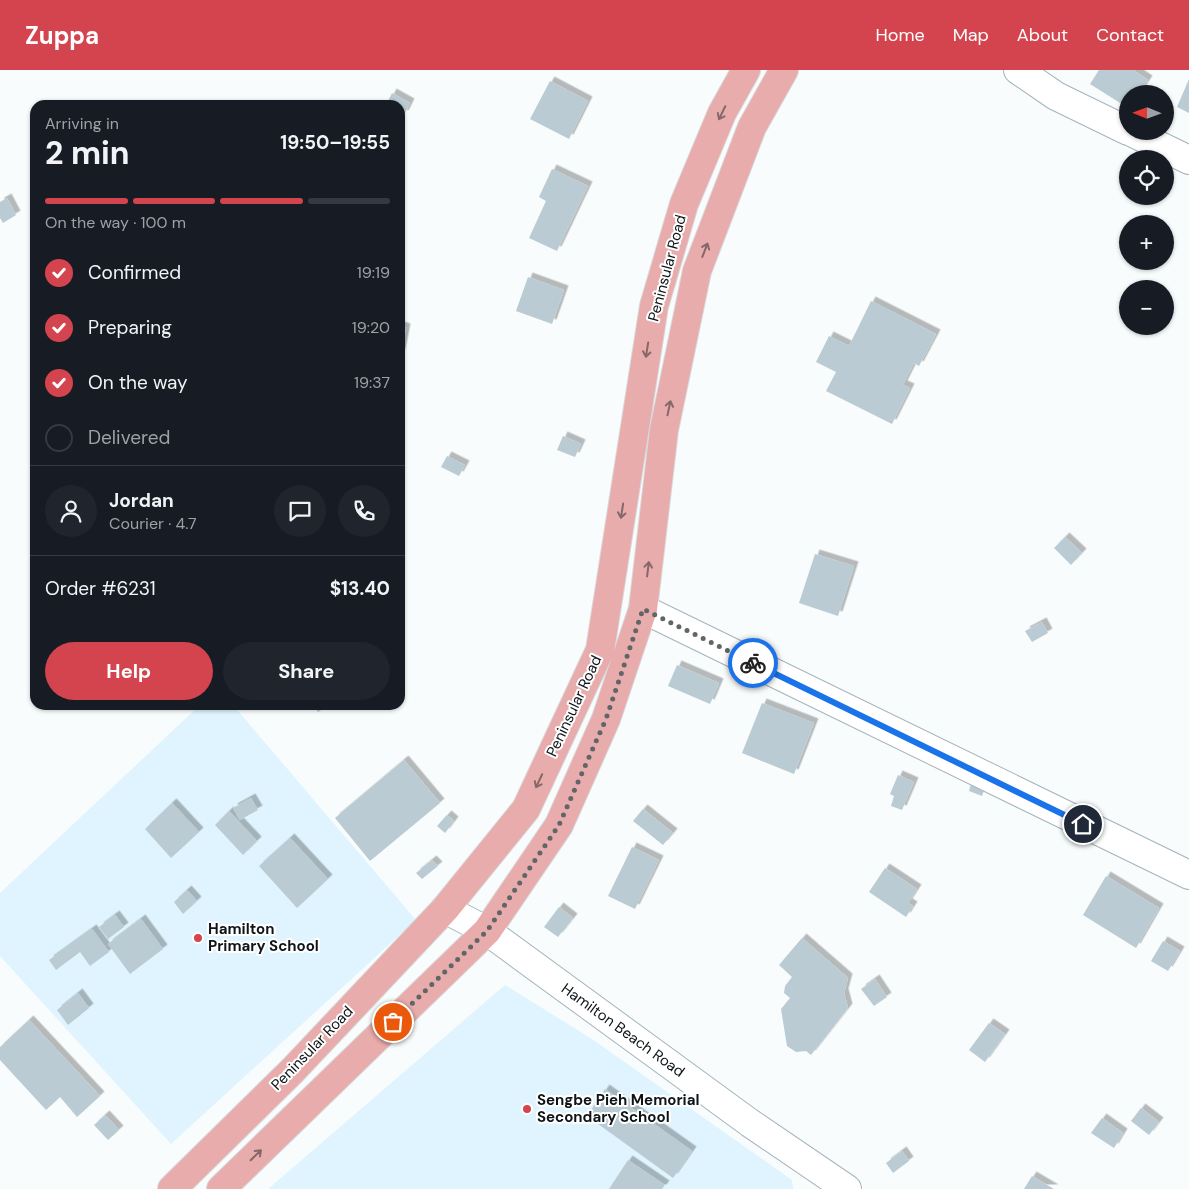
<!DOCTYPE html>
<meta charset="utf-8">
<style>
body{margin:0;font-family:"DM Sans",sans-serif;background:#20242c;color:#f1f3f6;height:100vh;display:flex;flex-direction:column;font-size:19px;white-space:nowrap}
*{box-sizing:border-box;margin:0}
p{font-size:16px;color:#9ea1a6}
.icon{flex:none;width:28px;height:28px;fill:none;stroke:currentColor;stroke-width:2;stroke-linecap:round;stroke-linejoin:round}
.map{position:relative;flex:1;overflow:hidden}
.drawer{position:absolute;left:30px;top:30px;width:375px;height:610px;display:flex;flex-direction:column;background:#171b24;border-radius:15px;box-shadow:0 1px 4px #0004}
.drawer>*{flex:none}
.needle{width:32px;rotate:271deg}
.controls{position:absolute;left:1119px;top:15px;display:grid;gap:10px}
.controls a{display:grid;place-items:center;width:55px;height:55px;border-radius:50%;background:#171b24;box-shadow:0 1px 4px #0004;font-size:25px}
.pin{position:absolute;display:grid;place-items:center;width:42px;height:42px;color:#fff;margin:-21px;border:2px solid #fff;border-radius:50%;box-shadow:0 1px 5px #0007}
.courier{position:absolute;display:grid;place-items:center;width:50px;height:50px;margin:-25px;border:4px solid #1a73e8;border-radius:50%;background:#fff;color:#222;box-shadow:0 1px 6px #0007}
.summary em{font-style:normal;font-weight:700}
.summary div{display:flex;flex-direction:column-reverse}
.summary{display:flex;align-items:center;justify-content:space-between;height:85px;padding:0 15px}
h1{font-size:32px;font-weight:700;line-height:38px}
.bar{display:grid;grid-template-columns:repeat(4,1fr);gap:8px 5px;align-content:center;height:60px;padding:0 15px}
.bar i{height:6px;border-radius:4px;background:#363941}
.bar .on{background:#d4444e}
.bar p{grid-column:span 4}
.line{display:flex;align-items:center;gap:12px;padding:0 15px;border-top:1px solid #363941}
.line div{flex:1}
.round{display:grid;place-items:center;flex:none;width:52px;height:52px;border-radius:26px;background:#20242c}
ol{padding:0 15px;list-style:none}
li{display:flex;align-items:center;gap:15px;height:55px}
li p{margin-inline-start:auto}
li .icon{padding:5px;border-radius:50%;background:#d4444e;color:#fff;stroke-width:4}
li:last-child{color:#9ea1a6}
li i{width:28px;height:28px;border:2px solid #363941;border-radius:50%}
.primary-button{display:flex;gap:10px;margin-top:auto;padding:10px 15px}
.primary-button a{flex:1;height:58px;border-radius:30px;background:#d4444e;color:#fff;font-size:20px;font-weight:700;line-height:58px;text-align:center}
.primary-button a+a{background:#20242c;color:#f1f3f6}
header{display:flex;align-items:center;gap:30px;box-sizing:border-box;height:70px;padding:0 25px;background:#d4444e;color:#fff}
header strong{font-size:24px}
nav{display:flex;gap:28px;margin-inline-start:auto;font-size:18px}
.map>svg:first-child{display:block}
.built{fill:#dff4fe}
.building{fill:#bacbd3;filter:url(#shadow)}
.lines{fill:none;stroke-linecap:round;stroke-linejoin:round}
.minor-casing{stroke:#a4b5bd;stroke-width:30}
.major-casing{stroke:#d8d9da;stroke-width:30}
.minor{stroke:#fff;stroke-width:28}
.major{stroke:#e9acac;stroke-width:28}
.oneway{stroke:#866869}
.done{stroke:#606568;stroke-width:5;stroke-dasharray:0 9}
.route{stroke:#1a73e8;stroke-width:6}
.poi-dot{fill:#d4444e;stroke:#fff;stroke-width:2}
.labels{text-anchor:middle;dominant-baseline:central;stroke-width:4;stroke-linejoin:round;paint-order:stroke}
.street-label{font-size:15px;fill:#0e1417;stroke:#fff}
.poi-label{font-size:15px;font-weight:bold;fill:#0e1417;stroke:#fff;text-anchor:start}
</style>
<header>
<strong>Zuppa</strong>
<nav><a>Home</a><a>Map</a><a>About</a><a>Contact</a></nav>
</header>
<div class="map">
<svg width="1189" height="1119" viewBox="0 0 1189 1119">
<defs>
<filter id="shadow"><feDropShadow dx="4.5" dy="-4.5" stdDeviation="0" flood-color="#0004"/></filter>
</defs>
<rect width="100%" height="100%" fill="#f8fcfd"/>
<path class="built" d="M200,635H233L416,850L171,1074L0,886V823Z
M505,915L592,969L792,1110L793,1119H268Z"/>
<path class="building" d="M1099,0H1133L1148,10L1139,24H1128V38L1090,14Z
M1189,9V43L1177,37Z
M550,11L588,31L569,69L530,49Z
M392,23L410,33L404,45L400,43V35H386Z
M552,99L588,116L557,181L529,168L546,131L539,127Z
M7,128L16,145L3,153L0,148V132Z
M528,207L564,220L552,254L516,241Z
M871,231L936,264L919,296L914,293L903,315L910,318L892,354L826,321L836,302L816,292L829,266L849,276Z
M400,256L406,258L401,284H400Z
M563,366L581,374L575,387L557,380Z
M447,386L465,395L459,406L441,397Z
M1065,467L1082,483L1071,495L1054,478Z
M815,484L854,496L838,546L799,533Z
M1042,552L1048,563L1032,572L1025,561Z
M677,595L719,613L710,634L668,616Z
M762,633L814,653L794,704L742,683Z
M313,635H329L318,642Z
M404,690L440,733L370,791L335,748Z
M898,705L914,712L902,740L891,736L894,726L890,724Z
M972,710L986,715L982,726L969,721Z
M251,728L258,740L240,750L233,738Z
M172,733L199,762L171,788L145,759Z
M643,739L673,763L663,775L633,751Z
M229,741L257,771L243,785L215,755Z
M447,745L454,751L445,763L437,756Z
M290,768L328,809L297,838L259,796Z
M632,777L659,790L635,839L608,826Z
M432,790L438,796L422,809L416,803Z
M885,798L917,819L908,833L913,836L906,847L869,822Z
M1106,806L1159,838L1136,878L1083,845Z
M187,820L197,831L183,844L174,832Z
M559,837L573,848L558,867L544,857Z
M115,845L124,857L108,869L99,857Z
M141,849L163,879L130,904L108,874Z
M92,859L109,882L90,896L80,882L56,900L49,890Z
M802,868L848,908L844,923L848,938L811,985L806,981L796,982L787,976L781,939L790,928L784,923L785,916L792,907L779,895Z
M1163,871L1180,881L1168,901L1151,891Z
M875,909L887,927L874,936L861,919Z
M78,923L89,938L68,955L57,940Z
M29,950L100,1026L77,1047L60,1027L46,1040L0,990V977Z
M989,953L1005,964L985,992L969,980Z
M605,1019L692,1081L673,1108L587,1046Z
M1141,1038L1159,1052L1149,1065L1131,1051Z
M105,1045L119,1060L108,1070L94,1055Z
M1102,1048L1123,1063L1114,1078L1091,1063Z
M902,1081L909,1091L893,1103L886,1093Z
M628,1090L665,1115L662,1119H609Z
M1032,1106L1054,1119H1024Z"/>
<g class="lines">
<defs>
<path id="minor" d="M1018,0L1056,26L1128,61
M1129,61L1189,90
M643,539L1189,805
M445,839L487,861L750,1053L847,1119"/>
<path id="major" d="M172,1119L293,1000L445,839L526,739L600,580L654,236L684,134L722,43L746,0
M221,1119L487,861L559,755L606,649L643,539L664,360L697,201L752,57L784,0"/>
</defs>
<use href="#minor" class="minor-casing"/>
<use href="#major" class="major-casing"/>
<use href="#minor" class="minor"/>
<use href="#major" class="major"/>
</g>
<defs><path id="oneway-shaft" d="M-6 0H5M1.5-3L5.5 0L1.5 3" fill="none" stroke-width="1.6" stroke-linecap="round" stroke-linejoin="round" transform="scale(1.25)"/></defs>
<g class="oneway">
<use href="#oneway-shaft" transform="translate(722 43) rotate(116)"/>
<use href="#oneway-shaft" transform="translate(705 180) rotate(-69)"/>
<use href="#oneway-shaft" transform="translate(647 280) rotate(99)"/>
<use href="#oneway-shaft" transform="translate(669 338) rotate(-78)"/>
<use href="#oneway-shaft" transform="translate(622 441) rotate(99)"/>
<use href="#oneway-shaft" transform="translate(648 499) rotate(-83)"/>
<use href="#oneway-shaft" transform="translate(539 711) rotate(115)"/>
<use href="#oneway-shaft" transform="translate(256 1085) rotate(-44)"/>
</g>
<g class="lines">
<path class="done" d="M393,952L487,861L559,755L606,649L643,539L753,593"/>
<path class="route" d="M753,593L1083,754"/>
</g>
<g class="poi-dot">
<circle cx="198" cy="868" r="5"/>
<circle cx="527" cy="1039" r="5"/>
</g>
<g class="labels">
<g class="street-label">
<text transform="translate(667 198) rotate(-75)">Peninsular Road</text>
<text transform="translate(574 636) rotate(-65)">Peninsular Road</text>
<text transform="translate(623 960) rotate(36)">Hamilton Beach Road</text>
<text transform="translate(312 978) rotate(-46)">Peninsular Road</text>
</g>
<g class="poi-label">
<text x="208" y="859">Hamilton<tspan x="208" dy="17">Primary School</tspan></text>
<text x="537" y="1030">Sengbe Pieh Memorial<tspan x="537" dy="17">Secondary School</tspan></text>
</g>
</g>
</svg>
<div class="controls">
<a><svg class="needle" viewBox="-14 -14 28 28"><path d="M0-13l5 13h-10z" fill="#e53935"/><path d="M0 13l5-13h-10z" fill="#9ea1a6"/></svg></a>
<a><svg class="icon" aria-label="locate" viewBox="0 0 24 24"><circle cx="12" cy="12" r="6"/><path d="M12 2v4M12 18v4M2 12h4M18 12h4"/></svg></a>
<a>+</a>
<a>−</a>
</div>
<div class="pin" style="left:393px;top:952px;background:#ea580c"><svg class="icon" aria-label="bag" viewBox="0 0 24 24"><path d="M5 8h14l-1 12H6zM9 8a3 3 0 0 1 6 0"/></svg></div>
<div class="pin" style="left:1083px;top:754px;background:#1f2937"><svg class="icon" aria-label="home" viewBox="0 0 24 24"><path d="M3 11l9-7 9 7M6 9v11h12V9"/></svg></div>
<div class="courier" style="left:753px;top:593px"><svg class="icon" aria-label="bike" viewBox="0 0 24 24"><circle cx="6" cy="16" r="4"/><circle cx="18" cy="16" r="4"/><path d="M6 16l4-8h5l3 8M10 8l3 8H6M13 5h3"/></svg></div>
<section class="drawer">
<div class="summary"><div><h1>2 min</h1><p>Arriving in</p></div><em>19:50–19:55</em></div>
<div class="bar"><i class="on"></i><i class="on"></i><i class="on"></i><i></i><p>On the way · 100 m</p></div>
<ol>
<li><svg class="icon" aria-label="check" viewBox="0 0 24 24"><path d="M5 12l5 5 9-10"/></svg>Confirmed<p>19:19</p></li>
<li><svg class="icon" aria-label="check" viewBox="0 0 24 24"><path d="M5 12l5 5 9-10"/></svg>Preparing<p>19:20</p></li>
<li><svg class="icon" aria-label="check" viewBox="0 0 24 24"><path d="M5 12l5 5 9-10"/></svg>On the way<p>19:37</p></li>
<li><i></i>Delivered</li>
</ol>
<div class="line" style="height:90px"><a class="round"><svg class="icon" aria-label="person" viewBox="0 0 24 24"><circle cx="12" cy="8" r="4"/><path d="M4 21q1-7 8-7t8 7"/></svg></a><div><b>Jordan</b><p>Courier · 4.7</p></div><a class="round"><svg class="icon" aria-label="chat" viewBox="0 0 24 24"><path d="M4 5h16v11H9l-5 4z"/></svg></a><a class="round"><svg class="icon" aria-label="phone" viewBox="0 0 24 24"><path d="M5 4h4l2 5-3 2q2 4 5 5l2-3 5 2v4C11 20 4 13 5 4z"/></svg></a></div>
<div class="line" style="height:65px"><div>Order #6231</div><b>$13.40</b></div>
<div class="primary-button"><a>Help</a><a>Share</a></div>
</section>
</div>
